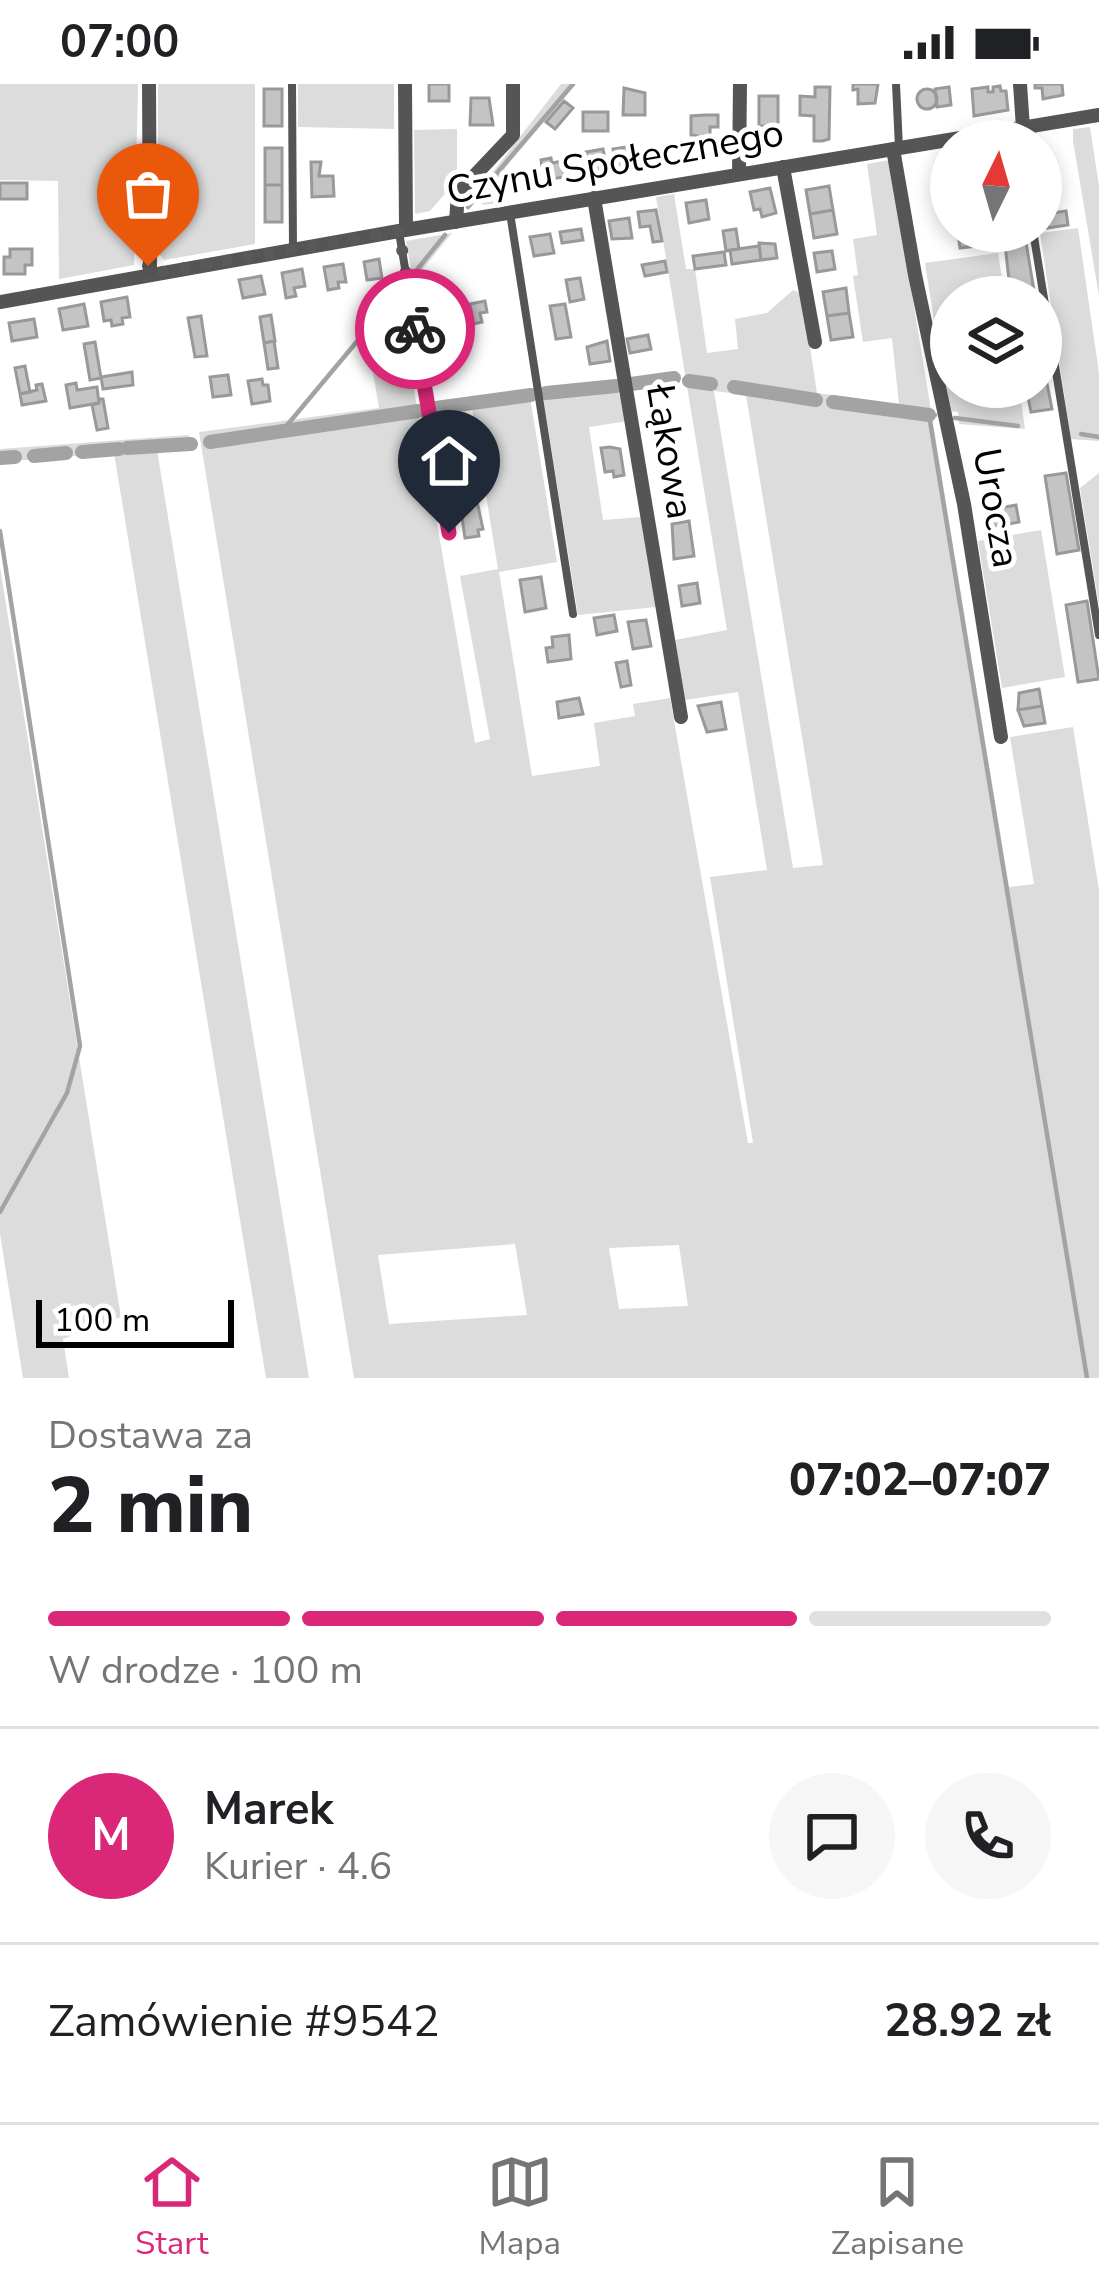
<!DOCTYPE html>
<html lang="pl">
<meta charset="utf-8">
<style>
body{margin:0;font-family:"Nunito Sans",sans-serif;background:#f6f6f6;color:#202124;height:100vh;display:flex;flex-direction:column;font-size:45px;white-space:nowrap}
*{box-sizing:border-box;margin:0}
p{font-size:39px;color:#757577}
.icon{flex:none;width:66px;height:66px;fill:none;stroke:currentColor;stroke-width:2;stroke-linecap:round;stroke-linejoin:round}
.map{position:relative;height:1294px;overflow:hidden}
.side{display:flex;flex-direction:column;background:#fff;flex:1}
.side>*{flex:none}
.needle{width:78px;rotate:5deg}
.tools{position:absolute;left:930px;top:36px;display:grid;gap:24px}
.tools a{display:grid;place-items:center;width:132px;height:132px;border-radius:50%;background:#fff;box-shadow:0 6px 18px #0003;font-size:60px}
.scale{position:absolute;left:36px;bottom:30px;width:198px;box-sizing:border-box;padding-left:12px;border:6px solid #000;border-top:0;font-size:33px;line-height:42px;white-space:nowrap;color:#000;-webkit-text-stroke:9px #fff;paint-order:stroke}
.pin{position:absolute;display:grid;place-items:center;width:102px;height:102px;color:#fff;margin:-123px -51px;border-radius:50% 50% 50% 0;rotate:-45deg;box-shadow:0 0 12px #0007}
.pin .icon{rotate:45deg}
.courier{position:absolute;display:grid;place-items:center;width:120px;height:120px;margin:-60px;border:9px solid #db2777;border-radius:50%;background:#fff;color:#222;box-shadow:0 3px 15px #0007}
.head em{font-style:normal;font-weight:800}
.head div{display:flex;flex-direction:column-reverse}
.head{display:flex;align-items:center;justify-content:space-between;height:204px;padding:0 48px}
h1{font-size:78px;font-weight:800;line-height:90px}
.bar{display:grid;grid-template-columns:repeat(4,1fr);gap:18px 12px;align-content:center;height:144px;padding:0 48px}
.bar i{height:15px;border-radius:9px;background:#e0e0e0}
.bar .active{background:#db2777}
.bar p{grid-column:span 4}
.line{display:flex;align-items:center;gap:30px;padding:0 48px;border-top:3px solid #e0e0e0}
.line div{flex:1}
.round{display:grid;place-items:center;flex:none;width:126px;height:126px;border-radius:63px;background:#f6f6f6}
.status{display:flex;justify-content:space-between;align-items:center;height:84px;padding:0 60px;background:#fff;direction:ltr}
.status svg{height:33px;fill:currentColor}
.tabs{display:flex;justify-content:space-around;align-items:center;height:168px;border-top:3px solid #e0e0e0;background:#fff;font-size:33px;color:#757577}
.tabs a{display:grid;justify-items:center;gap:6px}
.tabs .active{color:#db2777}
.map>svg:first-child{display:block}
.green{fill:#dcdcdc;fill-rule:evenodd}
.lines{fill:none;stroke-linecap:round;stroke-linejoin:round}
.stream{stroke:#a3a3a3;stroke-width:4.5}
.canal{stroke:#a3a3a3;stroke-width:14}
.building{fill:#c4c4c4;stroke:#999;stroke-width:3}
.lane{stroke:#555;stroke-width:8}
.street{stroke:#555;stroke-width:14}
.done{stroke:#595959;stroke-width:12;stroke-dasharray:0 21.6}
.route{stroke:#db2777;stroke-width:15}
.labels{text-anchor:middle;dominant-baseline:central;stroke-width:10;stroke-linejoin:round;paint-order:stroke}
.street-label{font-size:39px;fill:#000;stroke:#fff}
</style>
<div class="status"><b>07:00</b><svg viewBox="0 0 49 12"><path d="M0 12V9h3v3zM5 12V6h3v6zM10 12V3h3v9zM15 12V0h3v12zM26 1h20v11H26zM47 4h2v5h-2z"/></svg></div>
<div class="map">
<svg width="1099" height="1294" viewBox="0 0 1099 1294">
<rect width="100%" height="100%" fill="#fff"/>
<path class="green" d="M0,0H138L134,181L59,195L58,97L0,96Z
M158,0H255V160L164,176L158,169Z
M298,0H394V45L298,43Z
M561,0H576L505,84L506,118L483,121L474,112Z
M1090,43L1099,102V212L1073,57V45Z
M457,45V96L430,127L415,130L414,46Z
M890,76L1009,803L1034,800L1010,653L1073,643L1099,806V1294H354L199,348L379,324L365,240L396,202L475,659L490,655L460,492L498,485L472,325L434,330L433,319L529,307L557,478L499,488L532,692L600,682L594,639L635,632L633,620L670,614L748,1059H753L710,793L767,786L738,608L685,616L675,556L727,546L656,113L674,110L686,185H695L707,269L738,265L735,235L767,229L793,206L802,210L817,309L899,320L892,254L863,258L853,192L858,191L853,155L877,151L867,80ZM714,307L746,311L823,781L793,784ZM515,1160L527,1231L389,1240L378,1171ZM679,1161L688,1222L619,1225L609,1164Z
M1078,144L1099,289V357L1071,355L1040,149Z
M452,149L413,197L406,157Z
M998,169L1005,213H951V303H1019L1025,345L959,340L958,328L948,327L925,179Z
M620,297L628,337L589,343L603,436L641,433L656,523L578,531L542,306Z
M189,351L191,362L157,366L309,1294H266L114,369L0,378V365Z
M1099,389V522L1080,404Z
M1041,446L1065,593L1002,604L978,457Z
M0,483L121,1233L63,1255L69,1294H23L0,1150Z"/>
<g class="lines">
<path class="stream" d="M468,123L573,0
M415,188L445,151
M935,331H929L1087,1294
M955,334L1018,342
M283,346L395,212
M1081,350L1099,353
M0,447L80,962L67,1009L0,1128"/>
<path class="canal" d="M689,297L711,300
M631,300L674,294
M734,303L816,316
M546,309L616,302
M833,318L929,331
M436,324L531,311
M210,358L418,327
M127,364L191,360
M82,368L119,365
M34,372L66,369
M0,374L15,373"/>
</g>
<path class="building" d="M429,0H449V17H429Z
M853,0H878L875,19L858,20V5L853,6Z
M1035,0H1062L1063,11L1043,15L1042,4H1035Z
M1000,2L1001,7H1006L1008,26L974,32L972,5L988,3V8H993V3Z
M815,3H830L829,55L822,57H814V32L800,31V12L815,13Z
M949,3L951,21L937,23L935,5Z
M624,4L645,9V31H623Z
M917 15a10 10 0 1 1 20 0a10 10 0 1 1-20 0Z
M264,5H282V42H264Z
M759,12H778V42H759Z
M471,14H489L493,41H470Z
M564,17L573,24L555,45L546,38Z
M583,28H608V47H583Z
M705,31H718V43H710V54L691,51V32Z
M633,62L636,81L616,85L613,65Z
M265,64H282V101H265Z
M603,65L607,86L590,89L586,68Z
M551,74L552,79L568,76L571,92L544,96L541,76Z
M311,78H321L319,92H333L334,112L312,113Z
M0,99H27V115H0Z
M265,101H282V138H265Z
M829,102L833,126L810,130L806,106Z
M770,104L776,129L762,133L760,125L754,126L750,108Z
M706,116L709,135L689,139L686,119Z
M656,126L662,157L653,158L650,142L640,143L638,128Z
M833,126L837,150L814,154L810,130Z
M1066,127L1068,141L1047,144L1045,130Z
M629,134L632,154L612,155L609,137Z
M581,145L583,156L562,159L560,148Z
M736,145L739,165L726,167L723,147Z
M984,147L986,161L960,164L958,150Z
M550,150L554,169L534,172L530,153Z
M1026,158L1035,213H1011L1005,161Z
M759,159L775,160L777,174L761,176Z
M759,162L761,176L732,180L730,166Z
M10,165H32V181H25V190H4V173H10Z
M832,167L835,185L817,188L814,169Z
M724,168L726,181L695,185L693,172Z
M379,175L382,194L367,196L364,178Z
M665,177L667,188L645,192L642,181Z
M343,180L346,198H338L339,204L328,206L324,183Z
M302,185L305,202L294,204L296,212L286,214L282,189Z
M261,192L265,210L243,214L239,196Z
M580,194L584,215L570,218L566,196Z
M443,196L446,221L429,224L426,199Z
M846,204L849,229L827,232L823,208Z
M127,213L130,233L122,234L123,240L112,242L111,236L104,237L101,218Z
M485,217L487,228L480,229L482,238L473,240L470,220Z
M84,220L88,242L63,246L59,225Z
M565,220L571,253L556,255L550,222Z
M446,221L450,247L433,249L429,224Z
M849,229L853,253L831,256L827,232Z
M271,231L275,257L264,259L260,233Z
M201,232L207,272L195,273L188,234Z
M34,235L37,253L12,257L9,239Z
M648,251L651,265L630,269L627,255Z
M274,257L278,284L268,285L264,259Z
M607,257L610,277L590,280L587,263Z
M95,258L101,294L90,296L84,260Z
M1041,269L1052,325L1031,328L1026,303H1041Z
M25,282L30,308L20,310L15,284Z
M132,288L133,301L103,305L101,293Z
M228,291L231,311L213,313L210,293Z
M262,295L263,301H268L270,317L252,320L248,297Z
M76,299L77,306L97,303L99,319L70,324L66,301Z
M42,300L46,317L22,321L20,310L37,306L36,301Z
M99,315H103L108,344L97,346L92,321L99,319Z
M465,363L466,369L471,368L474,397L457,400L451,365Z
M610,363L620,365L624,391L614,393L613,387L605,388L601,364Z
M1066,389L1079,466L1057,470L1045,392Z
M477,417L483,445L478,446L479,452L465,454L460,420Z
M1016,421L1019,438L992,443L989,426Z
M689,437L694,472L674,475L672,440Z
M541,493L546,524L525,528L520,496Z
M697,499L700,519L682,522L679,502Z
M1087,517L1099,595L1078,598L1066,521Z
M614,531L617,547L597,551L594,534Z
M646,536L651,562L633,565L628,538Z
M569,551L571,575L548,578L546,564L553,563L552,553Z
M627,577L631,601L621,603L616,579Z
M1039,605L1042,622L1018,626L1019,609Z
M579,614L583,630L559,634L557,618Z
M721,618L726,645L707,648L698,622Z
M1042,622L1045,639L1024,642L1018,626Z"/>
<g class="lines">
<path class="lane" d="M292,0L293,165
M896,0L899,64
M510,129L573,530
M1033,147L1099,551
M399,148L449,449"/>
<path class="street" d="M149,0L150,190
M405,0L406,146
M1020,0L1023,44
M893,65L915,191L964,420L1001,653
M783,83L815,258
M739,90L740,0
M594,114L681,633
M456,138L458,109L513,51V0
M0,218L399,147L1099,31"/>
</g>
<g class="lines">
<path class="done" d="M148,182L150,190L399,147L415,245"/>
<path class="route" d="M415,245L449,449"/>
</g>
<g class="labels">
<g class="street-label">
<text transform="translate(615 78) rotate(-10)">Czynu Społecznego</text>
<text transform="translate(670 368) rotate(81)">Łąkowa</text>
<text transform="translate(996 424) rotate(80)">Urocza</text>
</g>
</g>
</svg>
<div class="tools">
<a><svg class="needle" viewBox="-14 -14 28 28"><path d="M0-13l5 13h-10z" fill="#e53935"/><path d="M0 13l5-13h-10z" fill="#757577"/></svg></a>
<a><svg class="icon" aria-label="layers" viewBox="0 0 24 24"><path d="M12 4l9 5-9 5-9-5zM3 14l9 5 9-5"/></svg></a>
</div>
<div class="scale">100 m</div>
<div class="pin" style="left:148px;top:182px;background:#ea580c"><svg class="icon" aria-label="bag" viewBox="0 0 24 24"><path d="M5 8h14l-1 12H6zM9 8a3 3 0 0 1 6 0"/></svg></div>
<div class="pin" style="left:449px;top:449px;background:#1f2937"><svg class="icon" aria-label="home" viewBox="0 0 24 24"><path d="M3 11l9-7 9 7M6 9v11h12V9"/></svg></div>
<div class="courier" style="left:415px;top:245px"><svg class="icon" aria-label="bike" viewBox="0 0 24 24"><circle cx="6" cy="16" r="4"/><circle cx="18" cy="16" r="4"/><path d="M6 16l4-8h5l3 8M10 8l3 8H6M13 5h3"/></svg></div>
</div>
<section class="side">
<div class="head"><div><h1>2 min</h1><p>Dostawa za</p></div><em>07:02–07:07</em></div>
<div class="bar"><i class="active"></i><i class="active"></i><i class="active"></i><i></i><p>W drodze · 100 m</p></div>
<div class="line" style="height:216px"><b class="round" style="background:#db2777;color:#fff">M</b><div><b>Marek</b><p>Kurier · 4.6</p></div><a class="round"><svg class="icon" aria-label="chat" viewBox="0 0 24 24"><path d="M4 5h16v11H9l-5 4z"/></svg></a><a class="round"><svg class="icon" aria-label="phone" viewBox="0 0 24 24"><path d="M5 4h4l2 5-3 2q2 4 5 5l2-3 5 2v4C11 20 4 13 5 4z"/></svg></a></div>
<div class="line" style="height:156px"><div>Zamówienie #9542</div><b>28.92 zł</b></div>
</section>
<nav class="tabs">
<a class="active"><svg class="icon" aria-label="home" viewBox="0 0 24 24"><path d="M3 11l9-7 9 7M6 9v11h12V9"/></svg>Start</a>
<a><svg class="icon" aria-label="map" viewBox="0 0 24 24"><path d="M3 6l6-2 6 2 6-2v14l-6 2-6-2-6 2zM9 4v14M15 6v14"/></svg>Mapa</a>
<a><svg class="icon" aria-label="saved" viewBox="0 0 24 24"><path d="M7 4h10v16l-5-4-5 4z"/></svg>Zapisane</a>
</nav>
